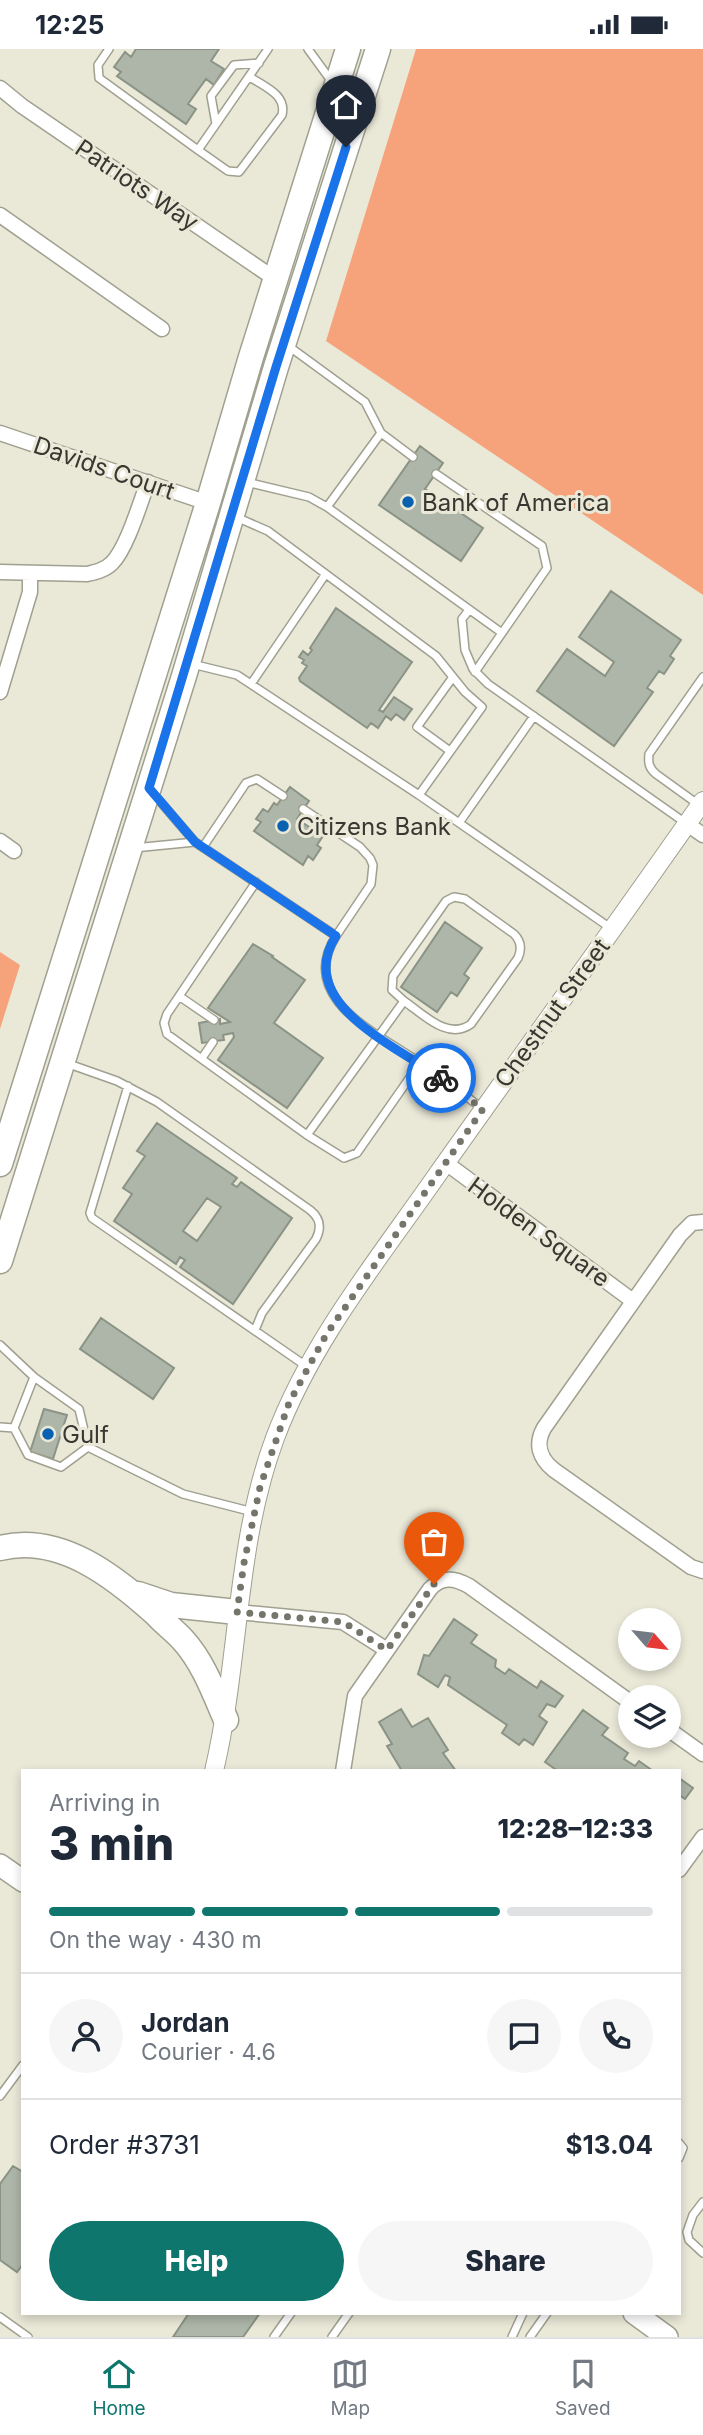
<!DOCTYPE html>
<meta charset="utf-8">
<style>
body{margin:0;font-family:Inter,sans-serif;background:#f6f6f7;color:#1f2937;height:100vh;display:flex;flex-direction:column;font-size:26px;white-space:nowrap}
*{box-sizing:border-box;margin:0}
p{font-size:23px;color:#747a83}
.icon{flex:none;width:38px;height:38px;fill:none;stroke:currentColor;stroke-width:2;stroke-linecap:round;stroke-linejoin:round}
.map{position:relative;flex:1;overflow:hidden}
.panel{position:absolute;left:21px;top:1720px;width:660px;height:546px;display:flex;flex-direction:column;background:#fff;border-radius:0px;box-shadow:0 4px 10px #0003}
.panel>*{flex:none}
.needle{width:46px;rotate:118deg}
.buttons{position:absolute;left:618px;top:1559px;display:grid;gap:14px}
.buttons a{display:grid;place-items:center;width:63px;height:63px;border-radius:50%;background:#fff;box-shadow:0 4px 10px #0003;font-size:35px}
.pin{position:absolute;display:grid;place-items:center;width:60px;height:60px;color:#fff;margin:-72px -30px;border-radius:50% 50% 50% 0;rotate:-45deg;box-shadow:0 0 7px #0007}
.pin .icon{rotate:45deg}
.courier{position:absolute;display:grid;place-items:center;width:70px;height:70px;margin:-35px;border:5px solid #1a73e8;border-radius:50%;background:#fff;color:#222;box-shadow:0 2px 9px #0007}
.summary em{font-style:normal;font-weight:800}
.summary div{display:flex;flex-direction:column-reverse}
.summary{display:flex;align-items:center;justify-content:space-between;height:119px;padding:0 28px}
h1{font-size:46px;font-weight:800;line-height:52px}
.bar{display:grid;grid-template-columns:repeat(4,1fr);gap:10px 7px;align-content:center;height:84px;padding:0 28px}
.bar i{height:9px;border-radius:5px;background:#e0e1e3}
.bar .active{background:#0f766e}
.bar p{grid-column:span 4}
.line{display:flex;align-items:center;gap:18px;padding:0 28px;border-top:2px solid #e0e1e3}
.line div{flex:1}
.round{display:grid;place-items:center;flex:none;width:74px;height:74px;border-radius:37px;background:#f6f6f7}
.primary-button{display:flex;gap:14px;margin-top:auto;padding:14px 28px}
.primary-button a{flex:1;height:80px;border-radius:42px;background:#0f766e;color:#fff;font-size:28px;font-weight:800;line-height:80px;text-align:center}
.primary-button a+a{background:#f6f6f7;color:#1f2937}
.status{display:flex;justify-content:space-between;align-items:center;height:49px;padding:0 35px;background:#fff;direction:ltr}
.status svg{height:19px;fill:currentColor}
.menu{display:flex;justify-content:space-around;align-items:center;height:98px;border-top:2px solid #e0e1e3;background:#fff;font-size:19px;color:#747a83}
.menu a{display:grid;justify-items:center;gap:4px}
.menu .active{color:#0f766e}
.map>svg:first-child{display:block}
.forest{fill:#f6a37c}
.building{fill:#adb6a8;stroke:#8a9385;stroke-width:2;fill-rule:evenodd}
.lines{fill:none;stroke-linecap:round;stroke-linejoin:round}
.service-casing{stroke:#a0a090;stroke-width:10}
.minor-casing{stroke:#a0a090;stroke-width:17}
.tertiary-casing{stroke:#a0a090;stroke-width:20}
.secondary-casing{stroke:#a0a090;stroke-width:24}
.trunk-casing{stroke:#a0a090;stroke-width:27}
.service{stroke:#fff;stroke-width:7}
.minor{stroke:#fff;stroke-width:14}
.tertiary{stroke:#fff;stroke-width:18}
.secondary{stroke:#fff;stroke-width:21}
.trunk{stroke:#fff;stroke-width:24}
.done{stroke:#76756b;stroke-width:7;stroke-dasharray:0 12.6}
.route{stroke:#1a73e8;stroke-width:9}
.poi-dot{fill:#0a61af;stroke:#eae9d8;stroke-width:2.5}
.labels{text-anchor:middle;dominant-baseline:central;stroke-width:6;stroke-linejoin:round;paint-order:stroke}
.street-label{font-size:24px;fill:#383731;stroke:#eae9d8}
.poi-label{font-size:24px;fill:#383731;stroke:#eae9d8;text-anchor:start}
</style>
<div class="status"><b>12:25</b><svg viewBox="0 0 49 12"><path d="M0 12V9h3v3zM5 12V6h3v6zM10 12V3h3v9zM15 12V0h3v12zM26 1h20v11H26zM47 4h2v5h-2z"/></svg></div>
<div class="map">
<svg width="703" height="2288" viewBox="0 0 703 2288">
<rect width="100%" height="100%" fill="#eae9d8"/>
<path class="forest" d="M416,0H703V546L326,292Z
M0,903L20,916L0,980Z"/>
<path class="building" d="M136,0H219L211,12L224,20L214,36L206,30L188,55L196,60L186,75L117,27L121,23L114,18L125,3L131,8Z
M420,397L443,414L425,440L483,479L461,512L379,456Z
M611,542L681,591L670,607L674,610L664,625L659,622L647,639L653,643L614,697L537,642L567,600L605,627L614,613L579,588Z
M336,559L412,613L379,661L383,663L394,648L412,660L404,671L396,665L391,671L386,667L378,679L371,674L367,679L300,632L299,629L307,617L302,614L304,611L299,608L303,602L308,606L312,601L310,599Z
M290,738L309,752L297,770L323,787L317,796L321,799L313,811L308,807L303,816L254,782L261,773L256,770L263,760L268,763L274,754L277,756Z
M445,873L482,899L464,925L469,929L457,947L451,943L437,963L401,938Z
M253,895L273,907L272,908L305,931L274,974L323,1009L287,1059L218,1011L234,988L233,984L223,986L224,991L202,994L199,974L220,970V975L230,973L208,959Z
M157,1074L237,1129L232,1135L237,1138L241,1133L292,1169L233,1255L180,1218L185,1211L180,1208L176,1215L114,1172L132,1145L123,1139L145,1107L137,1102ZM207,1149L221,1158L197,1192L183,1182Z
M101,1269L174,1319L153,1350L80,1300Z
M44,1360L67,1366L53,1410L30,1403Z
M454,1570L477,1586L471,1594L496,1611L495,1618L505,1625L509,1620L537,1639L541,1632L563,1647L555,1658L547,1655L539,1667L547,1673L533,1696L524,1690L519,1696L502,1684L507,1676L448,1636L450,1628L445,1626L438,1638L418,1625L424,1606L429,1607Z
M401,1660L412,1678L428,1669L448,1701L443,1704L456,1722H402L387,1697L392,1695L379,1673Z
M583,1661L608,1679L602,1686L628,1704L624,1710L635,1717L639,1712L653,1722H558L545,1713Z
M679,1729L693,1739L685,1750L679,1746Z
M13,2117L23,2123V2215L17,2223L0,2211V2135Z
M189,2264H260L243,2288H173Z"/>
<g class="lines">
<defs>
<path id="service" d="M109,0L98,16L99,29L198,101L268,0
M308,0L332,33
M216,75L211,47L234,16L259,14
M198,101L228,122L239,123L282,66C287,46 265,38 250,28
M287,296L365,353L381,384L413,408
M436,425L542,497L547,519L475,623
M246,433L309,448L327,458L502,584
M327,458L381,384
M236,468L268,482L436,607L465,643L482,658L419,746
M469,561L462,570L465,601L473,620L488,635L687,775
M192,615L237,626L419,746L612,880
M251,635L325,526
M450,702L417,678L453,628
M699,756L656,725C649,719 648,714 649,705L703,628
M303,760L360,798L370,809L373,816L371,835L336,887
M459,774L534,667
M195,793L336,887C296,950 379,985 420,1014C441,1028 461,1044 482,1059
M203,798L246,734L257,730L283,747
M134,799L195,793L152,743
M256,833L167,965L164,974L167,985L307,1086L344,1109L357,1104L420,1014
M179,947L214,971
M202,1009L213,993
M66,1014L117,1032L157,1053L310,1161C320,1169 322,1178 316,1190L262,1264L255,1281
M128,1037L90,1164L92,1169L306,1317
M307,1086L404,952L392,941L393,927L446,852L454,848L465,850L514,885C521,892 522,900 518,909L471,975C448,992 423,965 404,952
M0,1296L34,1328L79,1360L88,1398L183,1445L253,1463
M34,1328L14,1379L28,1406L61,1418L88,1398
M0,1378L14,1379
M0,2047L23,2016
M679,2094L683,2099L679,2109
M703,2153L693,2166L687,2183L689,2191L703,2204
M0,2268L28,2288
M274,2288L291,2264
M332,2288L349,2264
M512,2288L523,2264
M530,2288L547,2264"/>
<path id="minor" d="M0,39L22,57L275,230
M0,166L162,280
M0,384L208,454
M0,523L87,525C96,523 105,521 112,514C127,499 140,454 148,433
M0,643L30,543V524
M687,775L703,786
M0,792L14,802
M446,1114L633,1252
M703,1173L692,1174L680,1186L544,1379C535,1395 539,1409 554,1421L691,1518L703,1522
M237,1563L343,1573L387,1601
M668,1680L703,1705
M343,1722L355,1647L430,1540C442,1527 454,1529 469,1537L630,1653
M679,1821L703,1788"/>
<path id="tertiary" d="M214,1722C240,1612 235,1496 275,1389C311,1293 377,1212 435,1129C524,1003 615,878 703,752"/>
<path id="secondary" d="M0,1816L23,1832
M634,2264L667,2288"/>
<path id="trunk" d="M0,1115L208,454L251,308L348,0
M0,1212L184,627L276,318L378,0
M0,1499C60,1484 115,1528 156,1565C164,1574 175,1582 183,1591C203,1613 214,1643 226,1671
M138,1545L171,1556L237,1563"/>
</defs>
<use href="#service" class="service-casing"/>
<use href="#minor" class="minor-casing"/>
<use href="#tertiary" class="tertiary-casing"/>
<use href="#secondary" class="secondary-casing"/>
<use href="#trunk" class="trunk-casing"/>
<use href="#service" class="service"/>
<use href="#minor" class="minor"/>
<use href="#tertiary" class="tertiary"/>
<use href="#secondary" class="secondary"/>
<use href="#trunk" class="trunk"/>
</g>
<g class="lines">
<path class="done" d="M434,1535L387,1601L343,1573L237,1563L244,1514L260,1438L289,1354L326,1286L483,1060L441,1029"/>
<path class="route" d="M346,98L276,318L149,739L195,793L336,887C293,954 398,998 441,1029"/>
</g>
<g class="poi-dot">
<circle cx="408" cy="453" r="7"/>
<circle cx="283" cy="777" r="7"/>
<circle cx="48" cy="1385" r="7"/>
</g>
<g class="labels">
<g class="street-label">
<text transform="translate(137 136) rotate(34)">Patriots Way</text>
<text transform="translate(104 419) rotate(19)">Davids Court</text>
<text transform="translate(552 964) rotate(-54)">Chestnut Street</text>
<text transform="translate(539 1183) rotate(36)">Holden Square</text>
</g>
<g class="poi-label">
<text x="422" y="453">Bank of America</text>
<text x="297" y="777">Citizens Bank</text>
<text x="62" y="1385">Gulf</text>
</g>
</g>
</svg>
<div class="buttons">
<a><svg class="needle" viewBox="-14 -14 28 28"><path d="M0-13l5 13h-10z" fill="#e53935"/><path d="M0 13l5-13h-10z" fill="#747a83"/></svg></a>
<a><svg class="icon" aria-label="layers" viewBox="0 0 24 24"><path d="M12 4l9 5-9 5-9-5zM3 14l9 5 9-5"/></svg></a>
</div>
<div class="pin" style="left:434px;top:1535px;background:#ea580c"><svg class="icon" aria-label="bag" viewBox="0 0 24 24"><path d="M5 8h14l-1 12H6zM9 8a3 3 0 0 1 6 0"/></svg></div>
<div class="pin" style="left:346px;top:98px;background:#1f2937"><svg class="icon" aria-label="home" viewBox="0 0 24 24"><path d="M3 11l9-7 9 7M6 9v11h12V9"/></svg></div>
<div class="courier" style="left:441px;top:1029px"><svg class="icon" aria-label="bike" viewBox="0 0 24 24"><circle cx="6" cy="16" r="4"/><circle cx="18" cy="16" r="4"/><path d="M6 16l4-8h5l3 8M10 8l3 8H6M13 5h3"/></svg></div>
<section class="panel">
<div class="summary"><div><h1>3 min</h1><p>Arriving in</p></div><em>12:28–12:33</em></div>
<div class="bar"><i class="active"></i><i class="active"></i><i class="active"></i><i></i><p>On the way · 430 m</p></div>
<div class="line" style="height:126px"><a class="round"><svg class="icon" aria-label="person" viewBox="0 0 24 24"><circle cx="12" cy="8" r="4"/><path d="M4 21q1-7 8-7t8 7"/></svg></a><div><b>Jordan</b><p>Courier · 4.6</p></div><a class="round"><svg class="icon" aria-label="chat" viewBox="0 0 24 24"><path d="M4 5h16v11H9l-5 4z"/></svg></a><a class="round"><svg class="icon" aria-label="phone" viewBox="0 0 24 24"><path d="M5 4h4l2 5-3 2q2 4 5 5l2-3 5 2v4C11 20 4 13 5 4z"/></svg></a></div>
<div class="line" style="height:91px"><div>Order #3731</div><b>$13.04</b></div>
<div class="primary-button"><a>Help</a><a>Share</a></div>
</section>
</div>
<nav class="menu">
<a class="active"><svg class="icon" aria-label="home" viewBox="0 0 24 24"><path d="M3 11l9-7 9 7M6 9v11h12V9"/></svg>Home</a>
<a><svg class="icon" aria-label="map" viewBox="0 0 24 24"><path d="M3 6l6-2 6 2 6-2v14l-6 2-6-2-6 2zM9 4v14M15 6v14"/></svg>Map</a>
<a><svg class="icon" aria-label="saved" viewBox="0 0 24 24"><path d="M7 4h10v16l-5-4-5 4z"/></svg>Saved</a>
</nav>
